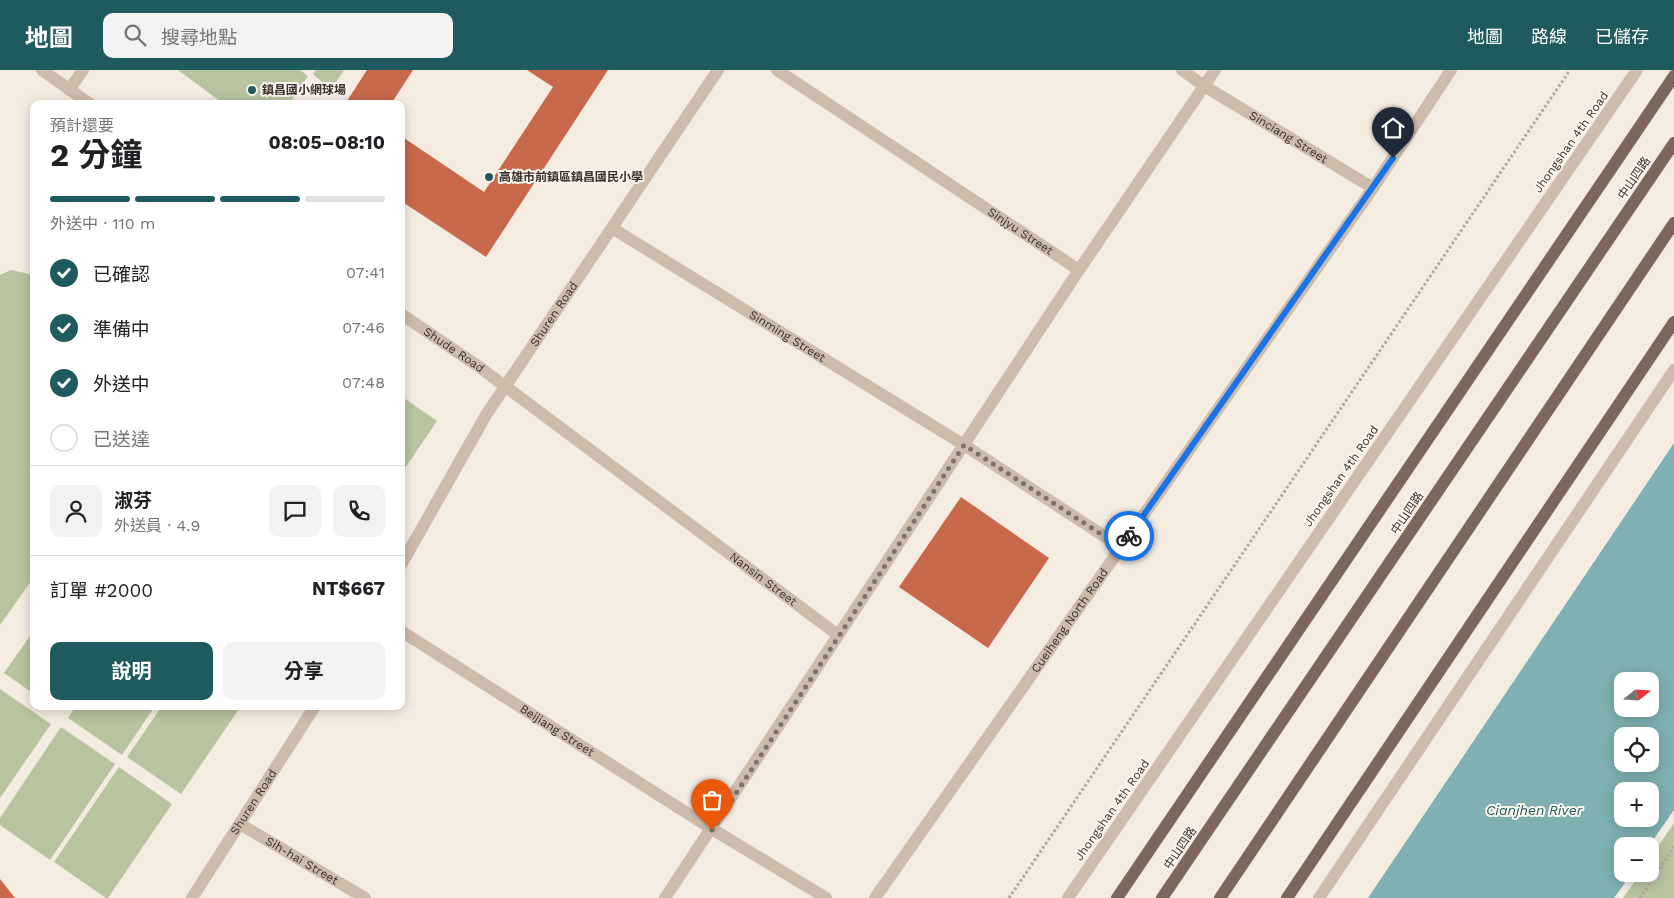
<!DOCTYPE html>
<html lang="zh-TW">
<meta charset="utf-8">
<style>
body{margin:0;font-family:"Work Sans","Noto Sans TC",sans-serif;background:#f2f2f2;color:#202124;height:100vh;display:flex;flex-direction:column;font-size:19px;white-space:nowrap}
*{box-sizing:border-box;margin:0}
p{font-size:16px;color:#757577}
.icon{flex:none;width:28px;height:28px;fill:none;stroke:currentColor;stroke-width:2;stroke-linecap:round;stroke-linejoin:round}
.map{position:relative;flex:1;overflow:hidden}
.panel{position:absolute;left:30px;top:30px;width:375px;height:610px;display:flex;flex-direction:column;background:#fff;border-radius:10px;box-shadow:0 2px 12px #0003}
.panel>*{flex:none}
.needle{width:32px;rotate:72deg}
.controls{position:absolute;left:1614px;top:602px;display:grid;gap:10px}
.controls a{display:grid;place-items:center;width:45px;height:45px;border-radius:10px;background:#fff;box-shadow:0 2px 12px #0003;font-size:25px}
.pin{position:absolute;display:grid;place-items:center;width:42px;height:42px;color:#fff;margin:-51px -21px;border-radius:50% 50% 50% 0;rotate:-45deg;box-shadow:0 0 5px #0007}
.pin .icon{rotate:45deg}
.courier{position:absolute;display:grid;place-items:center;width:50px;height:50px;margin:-25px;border:4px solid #1a73e8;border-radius:50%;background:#fff;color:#222;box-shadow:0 1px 6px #0007}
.headline em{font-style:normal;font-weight:700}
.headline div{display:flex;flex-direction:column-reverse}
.headline{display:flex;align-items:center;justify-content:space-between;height:85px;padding:0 20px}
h1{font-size:32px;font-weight:700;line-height:38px}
.bar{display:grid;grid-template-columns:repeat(4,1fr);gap:8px 5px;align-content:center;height:60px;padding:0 20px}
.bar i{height:6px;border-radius:4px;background:#e0e0e0}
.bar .on{background:#1f5a5e}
.bar p{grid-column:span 4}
.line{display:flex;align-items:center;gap:12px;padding:0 20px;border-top:1px solid #e0e0e0}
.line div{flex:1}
.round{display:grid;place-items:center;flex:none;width:52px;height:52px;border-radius:10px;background:#f2f2f2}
ol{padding:0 20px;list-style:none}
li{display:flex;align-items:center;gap:15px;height:55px}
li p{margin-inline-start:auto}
li .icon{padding:5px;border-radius:50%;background:#1f5a5e;color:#fff;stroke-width:4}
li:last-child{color:#757577}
li i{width:28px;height:28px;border:2px solid #e0e0e0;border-radius:50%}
.primary-button{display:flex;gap:10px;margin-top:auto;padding:10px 20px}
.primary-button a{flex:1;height:58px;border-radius:10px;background:#1f5a5e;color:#fff;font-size:20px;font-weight:700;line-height:58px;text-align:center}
.primary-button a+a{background:#f2f2f2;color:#202124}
header{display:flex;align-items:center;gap:30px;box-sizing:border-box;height:70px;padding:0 25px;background:#1f5a5e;color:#fff}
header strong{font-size:24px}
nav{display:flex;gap:28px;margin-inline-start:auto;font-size:18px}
.search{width:350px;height:45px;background:#f2f2f2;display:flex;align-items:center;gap:12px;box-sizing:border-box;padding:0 18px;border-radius:10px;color:#757577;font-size:19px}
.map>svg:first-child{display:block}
.green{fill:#b8c4a0}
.water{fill:#7fb0b2;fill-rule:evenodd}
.building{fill:#c8694b}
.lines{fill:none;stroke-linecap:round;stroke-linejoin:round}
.path{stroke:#b9a596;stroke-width:3;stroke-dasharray:2.5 2.5;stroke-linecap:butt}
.service{stroke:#cdbbac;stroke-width:12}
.minor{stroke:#cdbbac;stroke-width:12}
.primary{stroke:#7d675c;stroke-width:12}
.done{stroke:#7c716b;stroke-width:5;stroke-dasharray:0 9}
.route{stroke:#1a73e8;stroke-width:6}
.poi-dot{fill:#1f5a5e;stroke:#fbf5ee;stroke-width:2}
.labels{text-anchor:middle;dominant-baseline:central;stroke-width:4;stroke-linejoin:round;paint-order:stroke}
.poi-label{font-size:12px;font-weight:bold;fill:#3b302b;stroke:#fbf5ee;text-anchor:start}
.street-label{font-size:12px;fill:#3b302b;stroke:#fbf5ee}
.water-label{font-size:14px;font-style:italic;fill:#1f5a5e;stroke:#fbf5ee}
</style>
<header>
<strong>地圖</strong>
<div class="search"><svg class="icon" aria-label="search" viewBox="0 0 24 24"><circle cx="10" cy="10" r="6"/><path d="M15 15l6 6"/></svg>搜尋地點</div>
<nav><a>地圖</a><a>路線</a><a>已儲存</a></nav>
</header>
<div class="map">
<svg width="1674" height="828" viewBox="0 0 1674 828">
<rect width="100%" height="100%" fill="#f4ebe1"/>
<path class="green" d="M178,0H300L308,6L289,34H224Z
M316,0H344L331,20L313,4Z
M11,200L34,205V507L0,555V205Z
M401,326L437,351L401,404Z
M34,560V624L4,603Z
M0,619L51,654L0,728Z
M76,636H155L122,685L68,648Z
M162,636H241L181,724L127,687Z
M61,657L115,694L50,790L0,755V748Z
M119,697L172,734L108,828H106L54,792Z
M1674,753V828H1623L1640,804H1650V788Z"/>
<path class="water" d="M1674,373V740L1649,776H1622V804H1631L1614,828H1368ZM1622,611H1650V639H1622ZM1622,666H1650V694H1622ZM1622,721H1650V749H1622Z"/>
<path class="building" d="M367,0H413L391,34H345Z
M527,0H608L486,187L401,131V66L484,122L553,17Z
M961,427L1049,488L988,578L899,517Z
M0,809L15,828H0Z"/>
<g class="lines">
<path class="path" d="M1009,828L1570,0
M1640,828L1674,777"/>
<path class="service" d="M1068,828L1637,0
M1319,828L1674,300"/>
<g class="minor">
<path d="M42,0L90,34"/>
<path id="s1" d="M777,0L1079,200"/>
<path id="s2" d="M1182,0L1204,16L1373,118"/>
<path d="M69,20L83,0"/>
<path id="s3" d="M612,158L964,375L1121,477"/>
<path id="s4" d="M401,244L478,296L838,565"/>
<path id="s5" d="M401,495L486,345L718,0"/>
<path id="s6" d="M401,561L712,759L826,828"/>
<path id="s7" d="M240,754L365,828"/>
<path id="s8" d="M192,828L315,636"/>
<path d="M665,828L1079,200L1215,0"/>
<path id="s9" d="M875,828L1373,118L1451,0"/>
</g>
<path class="primary" d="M1117,828L1674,6
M1162,828L1674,73
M1220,828L1674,153
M1287,828L1674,252"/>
</g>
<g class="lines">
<path class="done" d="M712,760L964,375L1121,477L1129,466"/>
<path class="route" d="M1129,466L1393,88"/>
</g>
<g class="poi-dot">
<circle cx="252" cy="20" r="5"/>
<circle cx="489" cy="107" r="5"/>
</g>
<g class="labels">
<g class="poi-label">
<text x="262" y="20">鎮昌國小網球場</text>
<text x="499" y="107">高雄市前鎮區鎮昌國民小學</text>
</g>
<g class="street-label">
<text stroke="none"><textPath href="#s2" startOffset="126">Sinciang Street</textPath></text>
<text transform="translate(1571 72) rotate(-55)">Jhongshan 4th Road</text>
<text transform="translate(1634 108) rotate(-56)">中山四路</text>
<text stroke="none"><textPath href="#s1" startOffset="292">Sinjyu Street</textPath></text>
<text stroke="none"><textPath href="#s5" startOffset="294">Shuren Road</textPath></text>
<text stroke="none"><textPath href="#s3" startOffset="206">Sinming Street</textPath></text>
<text stroke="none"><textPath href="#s4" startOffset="64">Shude Road</textPath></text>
<text transform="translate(1341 406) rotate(-55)">Jhongshan 4th Road</text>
<text transform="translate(1407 443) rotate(-56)">中山四路</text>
<text stroke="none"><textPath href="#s4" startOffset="449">Nansin Street</textPath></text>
<text stroke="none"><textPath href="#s9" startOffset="339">Cueiheng North Road</textPath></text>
<text stroke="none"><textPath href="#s6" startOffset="185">Beijiang Street</textPath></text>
<text stroke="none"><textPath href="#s8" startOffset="114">Shuren Road</textPath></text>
<text transform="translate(1112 740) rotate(-55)">Jhongshan 4th Road</text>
<text transform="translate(1180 778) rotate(-56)">中山四路</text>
<text stroke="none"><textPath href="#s7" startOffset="72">Sih-hai Street</textPath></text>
</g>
<g class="water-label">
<text x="1534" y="740">Cianjhen River</text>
</g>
</g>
</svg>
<div class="controls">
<a><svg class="needle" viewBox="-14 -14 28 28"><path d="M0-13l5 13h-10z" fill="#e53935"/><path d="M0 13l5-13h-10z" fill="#757577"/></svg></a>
<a><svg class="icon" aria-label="locate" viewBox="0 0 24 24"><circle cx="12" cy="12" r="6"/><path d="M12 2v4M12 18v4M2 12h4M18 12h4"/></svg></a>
<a>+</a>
<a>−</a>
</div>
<div class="pin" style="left:712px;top:760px;background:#ea580c"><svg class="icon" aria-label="bag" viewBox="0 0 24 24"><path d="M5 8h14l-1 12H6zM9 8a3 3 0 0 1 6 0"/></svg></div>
<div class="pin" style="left:1393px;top:88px;background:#1f2937"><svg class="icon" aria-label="home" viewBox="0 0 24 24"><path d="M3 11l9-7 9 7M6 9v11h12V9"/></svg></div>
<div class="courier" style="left:1129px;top:466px"><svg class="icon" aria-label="bike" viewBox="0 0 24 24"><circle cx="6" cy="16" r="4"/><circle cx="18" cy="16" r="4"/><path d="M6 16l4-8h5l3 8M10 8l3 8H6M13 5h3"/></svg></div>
<section class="panel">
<div class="headline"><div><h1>2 分鐘</h1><p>預計還要</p></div><em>08:05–08:10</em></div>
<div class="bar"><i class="on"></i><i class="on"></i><i class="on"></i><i></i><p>外送中 · 110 m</p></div>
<ol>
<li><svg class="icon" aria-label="check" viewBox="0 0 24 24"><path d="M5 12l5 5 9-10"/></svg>已確認<p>07:41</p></li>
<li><svg class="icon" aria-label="check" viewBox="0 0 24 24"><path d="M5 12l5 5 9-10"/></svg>準備中<p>07:46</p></li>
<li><svg class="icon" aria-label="check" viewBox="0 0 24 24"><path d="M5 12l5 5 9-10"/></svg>外送中<p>07:48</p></li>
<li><i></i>已送達</li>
</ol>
<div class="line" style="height:90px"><a class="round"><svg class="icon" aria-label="person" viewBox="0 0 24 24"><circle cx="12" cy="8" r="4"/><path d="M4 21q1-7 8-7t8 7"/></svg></a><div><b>淑芬</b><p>外送員 · 4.9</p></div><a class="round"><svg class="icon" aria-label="chat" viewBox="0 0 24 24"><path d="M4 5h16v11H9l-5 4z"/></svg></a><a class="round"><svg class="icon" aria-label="phone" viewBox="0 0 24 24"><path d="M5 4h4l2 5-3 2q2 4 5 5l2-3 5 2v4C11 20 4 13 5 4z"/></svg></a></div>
<div class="line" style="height:65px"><div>訂單 #2000</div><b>NT$667</b></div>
<div class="primary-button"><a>說明</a><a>分享</a></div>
</section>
</div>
